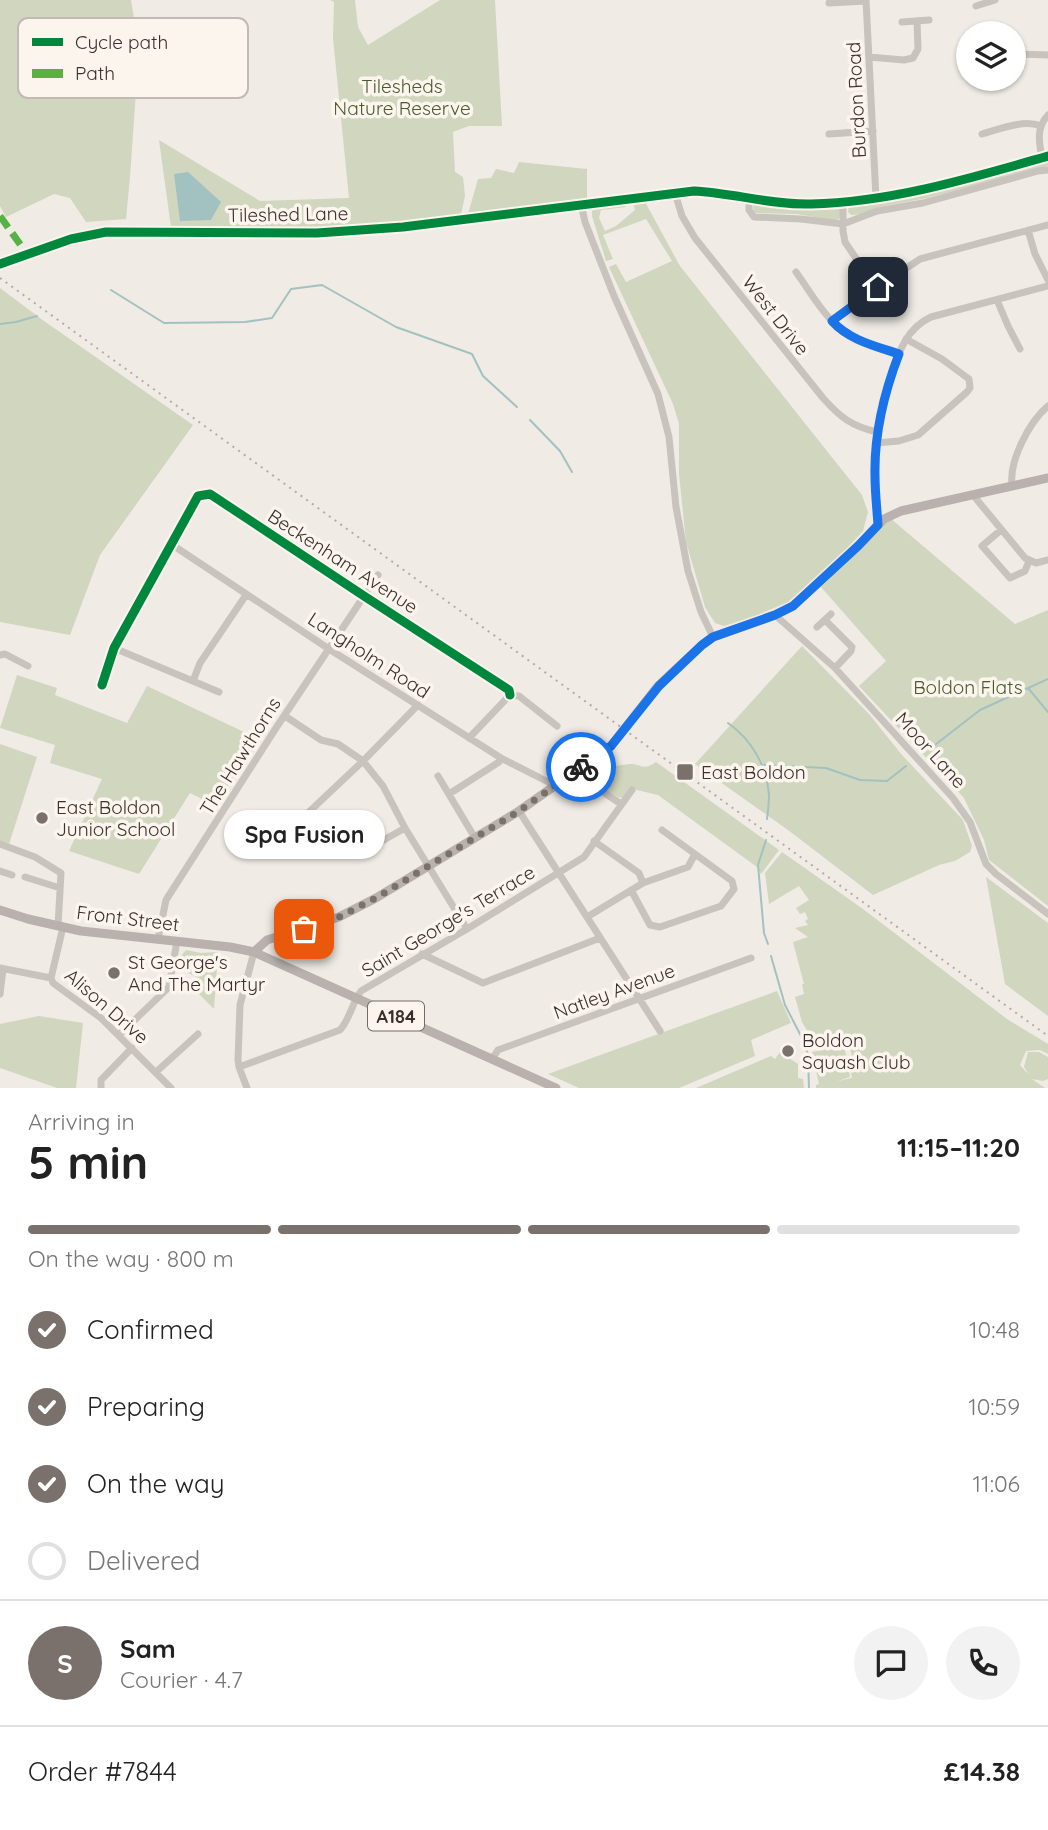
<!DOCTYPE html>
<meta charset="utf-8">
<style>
body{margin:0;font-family:Quicksand,sans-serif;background:#f2f2f2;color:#222;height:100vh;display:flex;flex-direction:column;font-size:26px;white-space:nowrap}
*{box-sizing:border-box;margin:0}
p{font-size:23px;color:#767676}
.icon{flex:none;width:38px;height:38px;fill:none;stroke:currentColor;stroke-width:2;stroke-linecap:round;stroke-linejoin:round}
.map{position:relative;height:1088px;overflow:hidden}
.side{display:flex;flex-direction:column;background:#fff;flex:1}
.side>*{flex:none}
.fabs{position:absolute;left:956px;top:21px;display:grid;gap:14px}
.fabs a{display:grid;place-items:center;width:70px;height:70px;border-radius:50%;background:#fff;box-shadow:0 2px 5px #0004;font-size:35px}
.pin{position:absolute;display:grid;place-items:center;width:60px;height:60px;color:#fff;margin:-30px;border-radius:14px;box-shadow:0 4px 10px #0006}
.courier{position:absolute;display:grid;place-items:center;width:70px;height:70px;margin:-35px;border:5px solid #1a73e8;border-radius:50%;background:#fff;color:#222;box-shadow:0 2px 9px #0007}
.bubble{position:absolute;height:49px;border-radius:24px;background:#fff;box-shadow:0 2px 5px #0004;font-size:23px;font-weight:700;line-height:49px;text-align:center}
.summary em{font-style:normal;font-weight:700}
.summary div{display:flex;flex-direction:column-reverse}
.summary{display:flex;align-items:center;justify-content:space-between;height:119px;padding:0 28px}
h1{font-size:46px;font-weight:700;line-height:52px}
.bar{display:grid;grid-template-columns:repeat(4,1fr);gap:10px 7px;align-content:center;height:84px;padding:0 28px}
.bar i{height:9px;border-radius:5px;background:#e0e0e0}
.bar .selected{background:#7a716c}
.bar p{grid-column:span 4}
.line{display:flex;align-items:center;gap:18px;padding:0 28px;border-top:2px solid #e0e0e0}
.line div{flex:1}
.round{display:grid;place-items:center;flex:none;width:74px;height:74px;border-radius:37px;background:#f2f2f2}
ol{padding:0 28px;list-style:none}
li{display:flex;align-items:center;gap:21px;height:77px}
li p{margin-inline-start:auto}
li .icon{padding:7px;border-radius:50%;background:#7a716c;color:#fff;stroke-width:4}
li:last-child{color:#767676}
li i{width:38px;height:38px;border:4px solid #e0e0e0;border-radius:50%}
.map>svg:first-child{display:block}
.green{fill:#d1d6bf}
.water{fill:#a1c2c1}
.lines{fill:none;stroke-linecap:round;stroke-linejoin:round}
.stream{stroke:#a1c2c1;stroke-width:2}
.minor{stroke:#c9c3be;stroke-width:7}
.major{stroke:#b8b1ad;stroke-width:9}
.rail{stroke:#b1aca8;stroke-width:2;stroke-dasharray:2 5;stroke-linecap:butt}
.quiet{stroke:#57b246;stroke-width:7;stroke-dasharray:14 7;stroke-linecap:butt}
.cycleway-casing{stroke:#fbf5ee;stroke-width:13}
.cycleway{stroke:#00873e;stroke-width:9}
.done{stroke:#7a716c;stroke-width:7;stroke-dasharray:0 12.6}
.route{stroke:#1a73e8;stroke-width:9}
.poi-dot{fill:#7a716c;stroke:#fbf5ee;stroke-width:2.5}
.labels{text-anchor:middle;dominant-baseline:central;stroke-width:7;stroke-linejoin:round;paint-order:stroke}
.shield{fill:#fbf5ee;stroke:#756b66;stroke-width:2}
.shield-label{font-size:18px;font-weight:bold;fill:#3b302b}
.park-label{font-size:19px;fill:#4a5a2e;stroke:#fbf5ee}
.street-label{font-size:19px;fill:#3b302b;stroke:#fbf5ee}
.poi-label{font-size:19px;fill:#3b302b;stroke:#fbf5ee;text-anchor:start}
.key{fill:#fbf5ee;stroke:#c1bab4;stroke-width:2}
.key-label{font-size:19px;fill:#3b302b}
</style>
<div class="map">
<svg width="1048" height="1088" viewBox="0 0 1048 1088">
<rect width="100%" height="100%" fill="#f0ebe5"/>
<path class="green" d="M0,0H131L139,48L130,177L126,219L86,222L70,198L54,194L6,217L0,206Z
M330,0H355L358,27L368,45L440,0H495L502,126H469L453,132L455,172L463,177L465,196L461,214L402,221L299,229L171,227L159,140L260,201L349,198L333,38L334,2Z
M1048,161V166L927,198L879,207L863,214L851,215L848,212L849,205L852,204C919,197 983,178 1048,161Z
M519,162L587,169V198L468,214L478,179L491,178L496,169L514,173Z
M644,200L680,266L850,480L862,495L868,512L863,531L848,547L788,602L757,615L724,626L715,623L705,607L686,542L679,474V424L673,404L609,267L616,264L626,282L672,261L646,219L603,235L613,259L606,261L592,216V211C602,204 614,204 625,203L626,207L601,210L599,218L605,231L616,226L635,210L633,202Z
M758,203L800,207H837L840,208L841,217L836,221L797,214L756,213L754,212L753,206Z
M0,288L44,321L193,425L100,555L70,635L0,622Z
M890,518L1015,624L1048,610V906L989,860L984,840L964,798L859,686L886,661L821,587Z
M802,646L869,714L902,755L963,820L972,846L970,852L955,861L939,865L873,895L788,830L695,764Z
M17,675L57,688L55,695L127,723L147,686L261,740L214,805L190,793L139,874L69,851L102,779L50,763L55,745L0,728Z
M0,744L37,757L9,844L0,841Z
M656,762L779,850L761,874L757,867L658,795L637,790L632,787L622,798L618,797L599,786L596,781L600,770C605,767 622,765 629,764C642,763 642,772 656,762Z
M782,852L863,909L1007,1019L1048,1044V1054L1040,1050L1026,1051L1020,1065L1029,1075L1024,1067L1028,1052H1039L1048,1057V1079L1043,1081L1032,1079L1045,1088H816V1085L819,1084L812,1052L844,1045L850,1077L838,1081L852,1078L849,1063L853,1062L848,1038L815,1044L802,1022L795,997L804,994L802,984H804L793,942L808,937L795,928L808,925L805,921L808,919L805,912L800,914L796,908L809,900L799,886L769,904L765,873Z
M986,877L1048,923V1016L1005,984Z
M186,950L201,953L218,952L214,1009L196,991V977L181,969V956Z
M777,991L791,1023L751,1040L755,1056L679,1088H579L548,1074Z
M39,1016L83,1023L76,1088H57L0,1068V1024Z
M780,1052L798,1064V1078L803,1079L804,1088H696L771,1056L775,1059Z"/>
<path class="water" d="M188,172L221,202L211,220L180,221L174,174Z"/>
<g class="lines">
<path class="stream" d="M111,290L164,323L245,322L272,318L291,289L322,285L396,327L472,354L483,376L517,407
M0,324L16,322L37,316
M530,420L560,451L572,472
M1028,688L1048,712
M728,723C752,740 767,766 769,796C769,803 768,811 767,819
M931,748L980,710L1048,679
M763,765L826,768L860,780L887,781L906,766
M766,840L758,865L764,933L768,944
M771,956L785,1005L800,1034L808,1054L809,1088"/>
<path class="minor" d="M866,0L876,198
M829,3L866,1
M976,6L995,0
M902,22L929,20
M1013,55L1018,54L1048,55
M869,57L904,60L913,58L918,49L917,21
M829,134L873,131
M982,134C1000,129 1023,119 1041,126
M1042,158C1039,142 1036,128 1048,115
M675,193L682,216L695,238L823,398C840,417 851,426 877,432
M749,197V210L754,217L801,219L843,224L877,211L923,203L1038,171L1048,170
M843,202V231L845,242L876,288
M581,204L585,222L614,296L658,394L669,437L676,507L688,571L701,612L713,637
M1028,230L1035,254L1048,280
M0,264L71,239L106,232L317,233L403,227L694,191C733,193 772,205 811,204C892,202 971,178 1048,156
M796,272C809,290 821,312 837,326C854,341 878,347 899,354
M997,300L1008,326L1020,349
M832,321L878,287L920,259L1048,225
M876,443L899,441L918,435L967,392L970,388L969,379L942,359L906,339
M1012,485C1009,461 1029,422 1048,406
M973,495L1025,558L1036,563L1048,560
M878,525C873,467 874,430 892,374C899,351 907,328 931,317L1048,286
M1001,530L982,546L1010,578L1025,571L1029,561
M171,544L329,649L501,758L554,785
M775,615L835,668L953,798L970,822L986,864L996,874L1048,914
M825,620L852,647L851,651L835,668
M817,627L831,614
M114,648L219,692
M0,655L5,654L28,666
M193,681L200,663L246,595
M102,685L114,648L198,496L210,494L364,596L509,690L510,695
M510,695L519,696L557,726
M285,716L321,740L338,744L363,761L383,786L405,828L467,929
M469,738L510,695
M438,776L475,838
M593,785L621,804
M449,794L499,762L501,758
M519,811L660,1031
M293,827L363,761L418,705
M382,841L405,828
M594,841L639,873L643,883
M0,844L35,857L61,873L58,926
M0,871L12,875
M25,877L60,888
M631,890L650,925L660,927L721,906L734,889L732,881L662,830
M587,917L643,883L688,867L695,854
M158,939L166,900L276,728L378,575
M422,954L483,983L600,938
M0,968L51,978
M51,978L53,983L101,1018L171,1088
M51,978L63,927
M0,994L3,969
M119,1035L169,987L177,941
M492,1059L498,1050L751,958
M239,1067L340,1030C350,1019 352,1003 361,991L467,929L584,857L632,790
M156,1072L198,1034
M101,1088V1080L132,1048
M247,1088L239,1067L238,1060L240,1005L254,952"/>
<path class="major" d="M0,910L28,919L81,931L230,947L254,952L556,1088
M254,952L267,940L339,917L376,898L519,811L611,746L658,686L702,645L713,637L775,615L793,606L858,546L884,519L901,511L1048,478"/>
<path class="rail" d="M0,278L1048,1036"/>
<path class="quiet" d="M0,216L27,254"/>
<defs>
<path id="cycleway" d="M0,264L71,239L106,232L317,233L403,227L694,191C733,193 772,205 811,204C892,202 971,178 1048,156
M102,685L114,648L198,496L210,494L364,596L509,690L510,695"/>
</defs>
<use href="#cycleway" class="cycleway-casing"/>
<use href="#cycleway" class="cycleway"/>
</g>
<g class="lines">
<path class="done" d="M304,929L339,917L376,898L519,811L581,767"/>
<path class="route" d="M581,767L611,746L659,686L702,645L713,637L775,615L793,606L858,546L878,525C877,509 875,493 875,476C874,434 884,393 899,354C875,346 849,340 832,321L878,287"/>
</g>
<g class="poi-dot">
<rect x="676" y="763" width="18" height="18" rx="3.5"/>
<circle cx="42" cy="818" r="7"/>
<circle cx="114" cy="973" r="7"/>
<circle cx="788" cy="1051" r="7"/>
</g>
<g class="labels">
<rect class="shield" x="368" y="1001.5" width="56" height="29" rx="5"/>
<g class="shield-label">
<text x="396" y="1016">A184</text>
</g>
<g class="park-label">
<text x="402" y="86">Tilesheds<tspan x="402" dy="22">Nature Reserve</tspan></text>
<text x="968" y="687">Boldon Flats</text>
</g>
<g class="street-label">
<text transform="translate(856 100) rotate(-93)">Burdon Road</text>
<text transform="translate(288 214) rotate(-1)">Tileshed Lane</text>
<text transform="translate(776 315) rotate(52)">West Drive</text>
<text transform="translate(343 561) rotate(33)">Beckenham Avenue</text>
<text transform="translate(369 655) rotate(33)">Langholm Road</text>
<text transform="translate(931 750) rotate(48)">Moor Lane</text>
<text transform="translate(240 756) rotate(-58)">The Hawthorns</text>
<text transform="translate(128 918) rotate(7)">Front Street</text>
<text transform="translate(448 921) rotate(-31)">Saint George's Terrace</text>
<text transform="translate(614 991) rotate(-20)">Natley Avenue</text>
<text transform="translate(107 1006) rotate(41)">Alison Drive</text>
</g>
<g class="poi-label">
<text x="701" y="772">East Boldon</text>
<text x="56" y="807">East Boldon<tspan x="56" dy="22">Junior School</tspan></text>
<text x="128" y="962">St George's<tspan x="128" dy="22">And The Martyr</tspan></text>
<text x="802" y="1040">Boldon<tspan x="802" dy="22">Squash Club</tspan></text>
</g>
</g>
<rect x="18" y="18" width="230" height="80" rx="10" class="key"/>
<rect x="32" y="38" width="31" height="8" fill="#00873e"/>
<rect x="32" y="69" width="31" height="9" fill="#57b246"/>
<g class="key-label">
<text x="75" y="49">Cycle path</text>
<text x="75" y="80">Path</text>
</g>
</svg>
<div class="fabs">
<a><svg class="icon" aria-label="layers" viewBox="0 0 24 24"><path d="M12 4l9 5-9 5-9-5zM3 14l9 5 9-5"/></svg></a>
</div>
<div class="pin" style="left:304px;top:929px;background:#ea580c"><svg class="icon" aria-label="bag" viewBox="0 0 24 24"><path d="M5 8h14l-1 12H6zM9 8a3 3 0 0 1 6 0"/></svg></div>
<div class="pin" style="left:878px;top:287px;background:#1f2937"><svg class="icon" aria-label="home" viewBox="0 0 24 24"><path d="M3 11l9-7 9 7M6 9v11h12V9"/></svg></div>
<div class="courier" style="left:581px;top:767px"><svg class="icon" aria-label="bike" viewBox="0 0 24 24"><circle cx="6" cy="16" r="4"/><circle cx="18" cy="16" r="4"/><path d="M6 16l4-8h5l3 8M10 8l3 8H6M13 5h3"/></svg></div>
<div class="bubble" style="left:224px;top:810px;width:161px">Spa Fusion</div>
</div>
<section class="side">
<div class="summary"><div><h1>5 min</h1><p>Arriving in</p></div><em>11:15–11:20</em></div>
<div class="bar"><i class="selected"></i><i class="selected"></i><i class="selected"></i><i></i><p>On the way · 800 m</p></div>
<ol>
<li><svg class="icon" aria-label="check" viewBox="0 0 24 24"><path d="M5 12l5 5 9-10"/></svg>Confirmed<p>10:48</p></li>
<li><svg class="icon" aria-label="check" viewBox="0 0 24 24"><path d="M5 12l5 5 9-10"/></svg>Preparing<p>10:59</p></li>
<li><svg class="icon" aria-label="check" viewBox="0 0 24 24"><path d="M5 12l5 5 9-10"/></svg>On the way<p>11:06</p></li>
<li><i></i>Delivered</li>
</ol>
<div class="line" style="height:126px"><b class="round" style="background:#7a716c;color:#fff">S</b><div><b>Sam</b><p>Courier · 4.7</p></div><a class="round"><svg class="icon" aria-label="chat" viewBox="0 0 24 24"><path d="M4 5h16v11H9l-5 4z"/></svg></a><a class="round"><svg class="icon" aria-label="phone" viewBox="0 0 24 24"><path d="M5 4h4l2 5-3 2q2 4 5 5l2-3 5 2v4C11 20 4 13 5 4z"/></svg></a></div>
<div class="line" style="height:91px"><div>Order #7844</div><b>£14.38</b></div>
</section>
